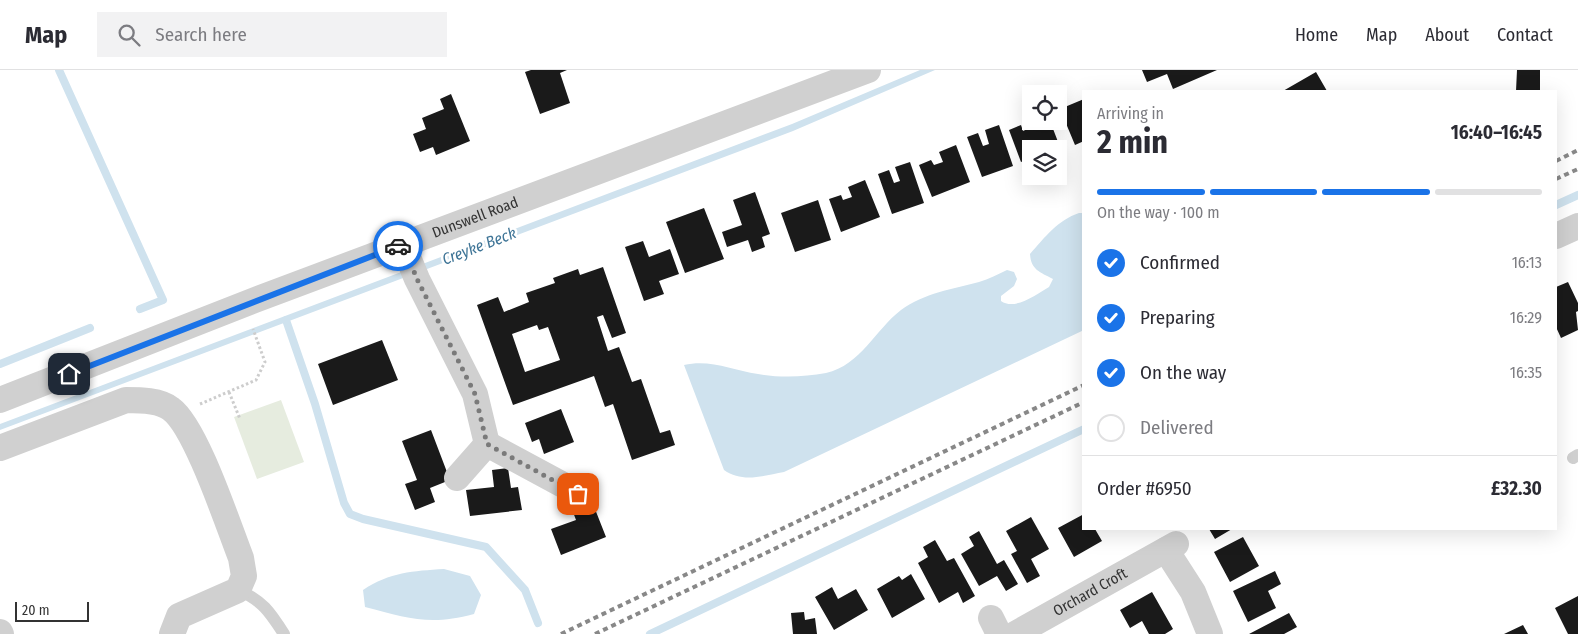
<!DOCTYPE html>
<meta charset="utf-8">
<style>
body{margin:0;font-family:"Fira Sans Condensed",sans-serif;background:#f2f2f3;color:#2b2b33;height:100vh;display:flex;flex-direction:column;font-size:19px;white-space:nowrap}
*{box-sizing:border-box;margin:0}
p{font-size:16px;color:#7c7c81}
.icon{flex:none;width:28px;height:28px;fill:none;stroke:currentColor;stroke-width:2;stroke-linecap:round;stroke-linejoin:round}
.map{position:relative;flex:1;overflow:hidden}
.details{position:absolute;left:1082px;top:20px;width:475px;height:440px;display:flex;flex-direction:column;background:#fff;border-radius:0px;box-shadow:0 5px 20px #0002}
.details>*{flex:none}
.tools{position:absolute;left:1022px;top:15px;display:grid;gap:10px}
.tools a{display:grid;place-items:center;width:45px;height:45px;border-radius:0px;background:#fff;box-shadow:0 5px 20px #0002;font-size:25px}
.scale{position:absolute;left:15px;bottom:12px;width:74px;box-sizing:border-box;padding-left:5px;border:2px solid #333;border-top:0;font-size:14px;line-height:18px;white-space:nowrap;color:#333;-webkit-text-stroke:4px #fff;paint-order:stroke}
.pin{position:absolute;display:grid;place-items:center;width:42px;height:42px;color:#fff;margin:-21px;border-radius:10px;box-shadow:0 2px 8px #0006}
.courier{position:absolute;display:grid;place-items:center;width:50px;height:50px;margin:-25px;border:4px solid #1a73e8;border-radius:50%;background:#fff;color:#222;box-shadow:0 1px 6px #0007}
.overview em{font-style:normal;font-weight:700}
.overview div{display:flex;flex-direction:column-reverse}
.overview{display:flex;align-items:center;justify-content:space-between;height:85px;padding:0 15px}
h1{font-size:32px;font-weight:700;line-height:38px}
.bar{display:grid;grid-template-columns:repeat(4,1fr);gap:8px 5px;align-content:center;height:60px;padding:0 15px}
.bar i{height:6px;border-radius:4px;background:#e1e1e2}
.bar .selected{background:#1a73e8}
.bar p{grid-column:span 4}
.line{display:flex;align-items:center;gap:12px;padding:0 15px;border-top:1px solid #e1e1e2}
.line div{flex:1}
ol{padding:0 15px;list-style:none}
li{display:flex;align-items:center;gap:15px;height:55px}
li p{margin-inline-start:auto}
li .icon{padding:5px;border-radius:50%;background:#1a73e8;color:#fff;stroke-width:4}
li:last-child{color:#7c7c81}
li i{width:28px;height:28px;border:2px solid #e1e1e2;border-radius:50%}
header{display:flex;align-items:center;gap:30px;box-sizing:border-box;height:70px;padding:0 25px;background:#fff;border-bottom:1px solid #e1e1e2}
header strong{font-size:24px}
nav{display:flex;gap:28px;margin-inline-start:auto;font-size:18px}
.search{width:350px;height:45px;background:#f2f2f3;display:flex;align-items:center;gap:12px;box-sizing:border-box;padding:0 18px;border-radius:0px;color:#7c7c81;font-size:19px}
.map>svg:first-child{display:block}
.green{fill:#e6ecdf}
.water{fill:#cfe2ee}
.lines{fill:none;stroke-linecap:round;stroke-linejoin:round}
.stream{stroke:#cfe2ee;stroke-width:8}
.building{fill:#1a1a1a;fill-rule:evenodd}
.path{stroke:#cdcdcd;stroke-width:3;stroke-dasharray:2.5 2.5;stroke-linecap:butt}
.service{stroke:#d0d0d0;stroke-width:12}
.minor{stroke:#d0d0d0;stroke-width:26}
.rail{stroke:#888;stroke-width:4;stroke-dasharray:5 4;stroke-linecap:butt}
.done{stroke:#7a7a7a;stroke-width:5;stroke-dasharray:0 9}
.route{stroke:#1a73e8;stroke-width:6}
.labels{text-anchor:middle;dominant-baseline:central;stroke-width:5;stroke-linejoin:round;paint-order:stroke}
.street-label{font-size:15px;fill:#333;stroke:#fff}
.water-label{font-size:16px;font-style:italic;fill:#3f7597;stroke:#fff}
</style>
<header>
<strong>Map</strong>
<div class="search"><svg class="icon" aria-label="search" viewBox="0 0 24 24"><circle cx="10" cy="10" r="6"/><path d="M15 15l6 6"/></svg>Search here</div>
<nav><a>Home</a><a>Map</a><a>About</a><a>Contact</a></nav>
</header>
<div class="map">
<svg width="1578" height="564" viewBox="0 0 1578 564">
<rect width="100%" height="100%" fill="#fff"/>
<path class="green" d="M281,330L304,392L257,409L234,347Z"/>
<path class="water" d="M920,0H935L793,61L0,360V354L792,54Z
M1079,143H1084V260L784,402C763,406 742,413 724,400L684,295C710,289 732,300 758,304C781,308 804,307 826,303C861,295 875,260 901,240C924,223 953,219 979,212C989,209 998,204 1007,200L1014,202L1017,209L1014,216L1001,226V231C1015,241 1037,224 1049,217L1053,209C1040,202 1031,200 1030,184C1045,167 1058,150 1079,143Z
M444,499L470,506L481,525L474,544C430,556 407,548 365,537L363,520C390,502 413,501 444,499Z"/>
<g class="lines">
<path class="stream" d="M59,0L163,230L140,239
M1556,135L1578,125
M286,250L315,334L344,433L350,444L363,449L486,477L525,520L538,553
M0,294L90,258
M650,564L1084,359"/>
</g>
<path class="building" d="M531,0H567L560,3L570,33L540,44L525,2Z
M1142,0H1217L1173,19L1167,4L1147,12Z
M1517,0H1540V21H1516Z
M1316,2L1327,21H1283Z
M451,24L470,71L436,85L433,77L420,82L413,64L426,59L422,48L444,39L440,29Z
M1084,29V71L1075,75L1060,39Z
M1031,46V51H1050L1060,77L1031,79V88L1021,92L1009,60L1021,55L1023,61L1032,57L1029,47Z
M999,55L1013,96L982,107L967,67L978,63L983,76L989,74L985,60Z
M956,75L970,112L932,127L919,95L931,90L934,95L943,92L939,82Z
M910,92L924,133L892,144L878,104L889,100L894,113L900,111L895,97Z
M865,110L880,147L841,162L829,129L841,125L843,130L852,127L848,117Z
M755,122L770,164L762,167L765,177L752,182L748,170L727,177L722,162L742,155L733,130Z
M818,130L831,170L795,182L781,143Z
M704,138L724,189L685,203L666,152Z
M643,171L649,187L670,179L679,204L659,211L664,224L644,231L625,177Z
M603,197L626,263L612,268L603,245L597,247L608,281L619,277L632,312L641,309L660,363L670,360L675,375L632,390L613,334L605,337L594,306L513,335L477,235L498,227L504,242L529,232L526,223L555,213L553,208L578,199L580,205ZM537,255L539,260L548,257L560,290L525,302L512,264Z
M1568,212L1578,233V241L1576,242L1578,260L1561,268L1556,257V217Z
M382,270L398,310L333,335L318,294Z
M561,339L574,372L544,384L539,369L532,372L525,353Z
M431,360L450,410L430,418L435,432L415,440L405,414L417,410L402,371Z
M508,398L511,418L518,417L522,440L470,446L466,420L494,417L492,400Z
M593,434L606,467L561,485L551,459L576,450L573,442Z
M1084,444V459H1095L1102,471L1074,487L1058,458Z
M1031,447L1049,479L1031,489L1040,506L1027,513L1011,484L1017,481L1006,461Z
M1209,459H1232L1215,469Z
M979,461L997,494L1004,490L1018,514L1006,521L997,506L979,516L961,484L974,476L969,467Z
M1243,467L1259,496L1230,512L1214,482Z
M935,470L947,491L954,488L975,526L963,533L958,522L939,533L918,493L928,487L923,477Z
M1275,501L1281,514L1268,521L1276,538L1248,552L1233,521Z
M911,504L925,529L892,548L877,519L899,506L902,510Z
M832,517L838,529L856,519L868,540L834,560L815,527Z
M1152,522L1173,559L1165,564H1149L1142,551L1130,558L1120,540Z
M1578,526V564H1568L1555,538Z
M804,542L805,550L815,548L817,564H793L791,543Z
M1289,543L1297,557L1284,564H1249Z
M1523,555L1528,564H1504Z"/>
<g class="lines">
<path class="path" d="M229,322L240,349
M200,334L256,310L265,292L253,259"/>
<path class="service" d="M1573,388L1578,385
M238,520C262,530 270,542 284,564"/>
<g class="minor">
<path d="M1556,166L1578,156"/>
<path d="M403,175L417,209L475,324L487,374"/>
<path id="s1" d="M0,330L255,230L868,0"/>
<path d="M0,378L126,330C140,330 160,330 171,339C196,357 228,455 241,488L244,506L238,520L179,546L172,564"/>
<path d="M457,408L487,374L578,423"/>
<path d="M1166,480L1193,522L1210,564"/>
<path d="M991,548L999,564"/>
<path d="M0,562L1,564"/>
<path id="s2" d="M1015,564L1176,474"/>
</g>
<path class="rail" d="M1556,91L1578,80
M1556,109L1578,99
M561,564L1084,315
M595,564L1084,332"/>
</g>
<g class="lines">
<path class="done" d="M398,176L403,174L417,209L475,324L487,374L578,424"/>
<path class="route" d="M69,304L398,176"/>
</g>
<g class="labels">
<g class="street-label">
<text stroke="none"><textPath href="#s1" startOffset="509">Dunswell Road</textPath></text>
<text stroke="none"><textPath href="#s2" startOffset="86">Orchard Croft</textPath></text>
</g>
<g class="water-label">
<text transform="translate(479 176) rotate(-21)">Creyke Beck</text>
</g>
</g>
</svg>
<div class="tools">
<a><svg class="icon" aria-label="locate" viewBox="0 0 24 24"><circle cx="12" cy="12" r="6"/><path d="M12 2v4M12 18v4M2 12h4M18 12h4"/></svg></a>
<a><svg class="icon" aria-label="layers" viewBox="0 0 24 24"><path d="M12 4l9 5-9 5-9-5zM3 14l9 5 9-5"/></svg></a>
</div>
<div class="scale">20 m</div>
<div class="pin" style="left:578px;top:424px;background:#ea580c"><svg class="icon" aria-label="bag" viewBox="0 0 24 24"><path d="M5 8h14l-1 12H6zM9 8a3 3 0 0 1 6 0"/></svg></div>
<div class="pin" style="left:69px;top:304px;background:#1f2937"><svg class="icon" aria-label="home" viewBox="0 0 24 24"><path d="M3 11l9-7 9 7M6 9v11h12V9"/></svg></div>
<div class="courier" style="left:398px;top:176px"><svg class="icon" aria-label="car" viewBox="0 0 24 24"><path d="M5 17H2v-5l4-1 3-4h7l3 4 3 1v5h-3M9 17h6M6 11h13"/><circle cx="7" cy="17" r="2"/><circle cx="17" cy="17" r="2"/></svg></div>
<section class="details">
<div class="overview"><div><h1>2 min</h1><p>Arriving in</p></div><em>16:40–16:45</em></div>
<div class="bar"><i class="selected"></i><i class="selected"></i><i class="selected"></i><i></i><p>On the way · 100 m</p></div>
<ol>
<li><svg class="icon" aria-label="check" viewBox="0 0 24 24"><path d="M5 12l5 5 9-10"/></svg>Confirmed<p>16:13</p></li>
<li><svg class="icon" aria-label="check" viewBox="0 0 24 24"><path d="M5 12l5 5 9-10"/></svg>Preparing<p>16:29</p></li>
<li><svg class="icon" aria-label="check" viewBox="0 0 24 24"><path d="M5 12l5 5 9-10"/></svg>On the way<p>16:35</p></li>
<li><i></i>Delivered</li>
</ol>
<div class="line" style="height:65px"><div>Order #6950</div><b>£32.30</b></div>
</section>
</div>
